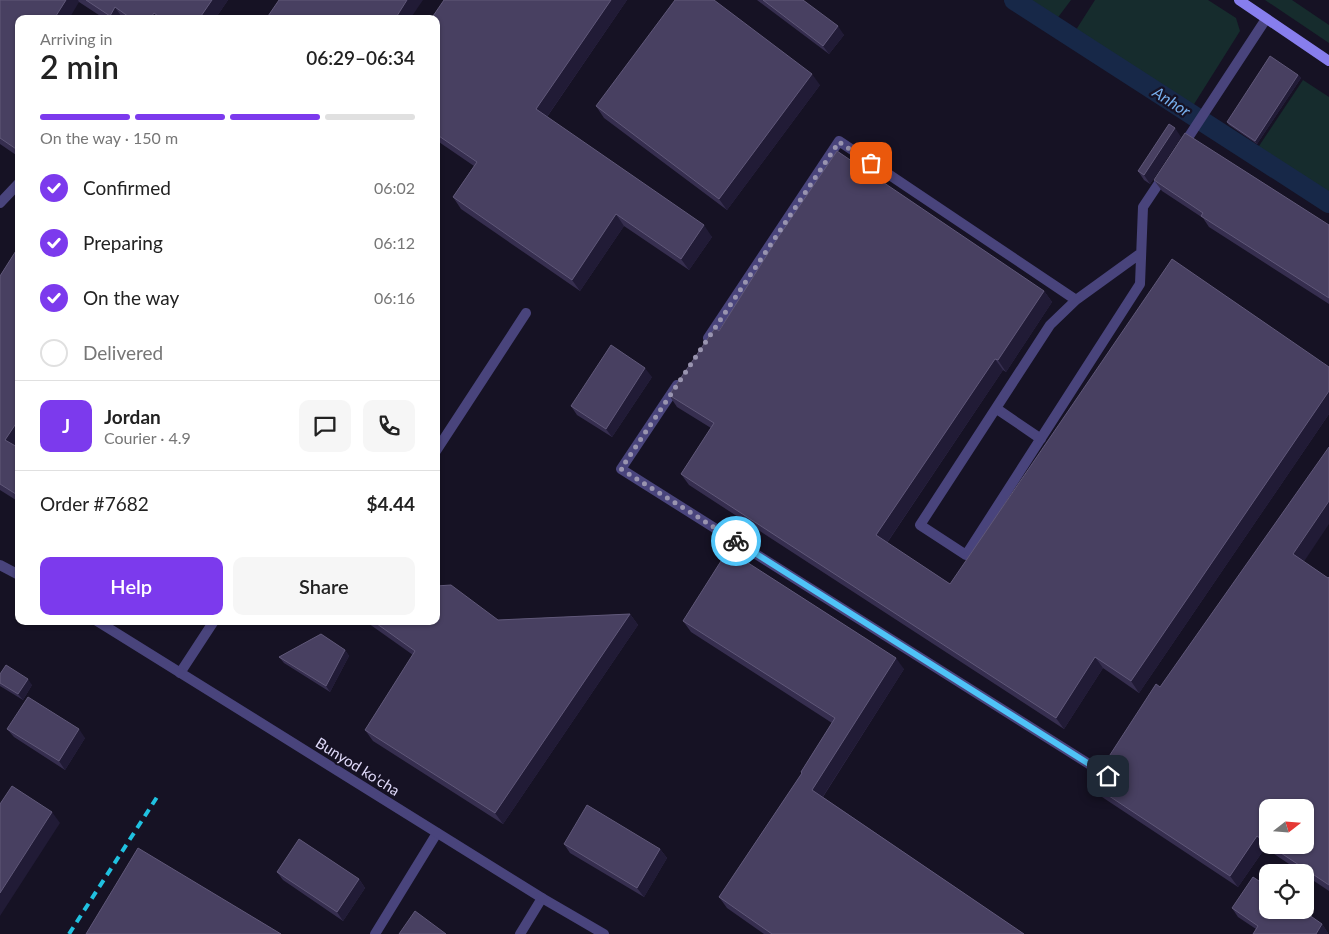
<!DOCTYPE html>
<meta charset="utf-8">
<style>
body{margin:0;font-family:Lato,sans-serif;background:#f6f6f6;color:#222;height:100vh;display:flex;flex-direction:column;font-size:19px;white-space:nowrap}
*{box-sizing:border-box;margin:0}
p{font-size:16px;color:#767676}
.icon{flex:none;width:28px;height:28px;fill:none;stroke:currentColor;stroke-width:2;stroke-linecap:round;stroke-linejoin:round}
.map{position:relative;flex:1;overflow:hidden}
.drawer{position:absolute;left:15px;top:15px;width:425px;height:610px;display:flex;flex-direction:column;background:#fff;border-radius:10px;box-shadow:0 1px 4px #0004}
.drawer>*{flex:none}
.needle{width:32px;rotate:73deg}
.fabs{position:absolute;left:1259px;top:799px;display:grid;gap:10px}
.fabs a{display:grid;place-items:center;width:55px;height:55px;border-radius:10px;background:#fff;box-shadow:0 1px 4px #0004;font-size:25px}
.pin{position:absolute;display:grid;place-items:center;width:42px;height:42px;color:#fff;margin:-21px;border-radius:10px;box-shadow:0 2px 8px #0006}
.courier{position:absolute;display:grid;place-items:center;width:50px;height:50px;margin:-25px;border:4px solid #4fc3f7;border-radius:50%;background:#fff;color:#222;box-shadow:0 1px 6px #0007}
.overview em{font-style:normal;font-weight:600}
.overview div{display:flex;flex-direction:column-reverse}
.overview{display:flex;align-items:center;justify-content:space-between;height:85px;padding:0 25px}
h1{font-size:32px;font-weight:600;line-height:38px}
.bar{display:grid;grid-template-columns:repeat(4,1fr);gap:8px 5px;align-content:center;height:60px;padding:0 25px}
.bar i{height:6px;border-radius:4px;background:#e0e0e0}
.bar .current{background:#7c3aed}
.bar p{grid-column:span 4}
.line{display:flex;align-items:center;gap:12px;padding:0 25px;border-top:1px solid #e0e0e0}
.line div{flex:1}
.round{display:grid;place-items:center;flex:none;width:52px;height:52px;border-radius:10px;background:#f6f6f6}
ol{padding:0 25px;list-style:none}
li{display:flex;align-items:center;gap:15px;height:55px}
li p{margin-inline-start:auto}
li .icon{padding:5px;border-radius:50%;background:#7c3aed;color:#fff;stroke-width:4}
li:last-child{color:#767676}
li i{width:28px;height:28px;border:2px solid #e0e0e0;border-radius:50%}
.primary-button{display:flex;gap:10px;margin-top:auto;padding:10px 25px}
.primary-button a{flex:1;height:58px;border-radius:10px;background:#7c3aed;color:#fff;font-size:20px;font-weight:600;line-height:58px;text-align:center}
.primary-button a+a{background:#f6f6f6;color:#222}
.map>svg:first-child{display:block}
.green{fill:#162c2d}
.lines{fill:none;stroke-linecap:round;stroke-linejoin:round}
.canal{stroke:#172848;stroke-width:20}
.lane{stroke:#49447c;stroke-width:10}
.street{stroke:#49447c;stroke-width:10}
.secondary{stroke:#877eed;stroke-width:10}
.rail{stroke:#20c1e0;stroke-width:4;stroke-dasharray:8 6;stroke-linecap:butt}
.wall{fill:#362e4f;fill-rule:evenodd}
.shaded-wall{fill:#211b36}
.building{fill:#484061;stroke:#605879}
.done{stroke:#9994af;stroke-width:5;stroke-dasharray:0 9}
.route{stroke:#4fc3f7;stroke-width:6}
.labels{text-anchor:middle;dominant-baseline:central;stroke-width:4.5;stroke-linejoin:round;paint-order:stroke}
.street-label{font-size:15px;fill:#e0dafa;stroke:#161224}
.water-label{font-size:16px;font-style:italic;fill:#76aeec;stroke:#161224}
</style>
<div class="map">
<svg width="1329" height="934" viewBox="0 0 1329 934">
<rect width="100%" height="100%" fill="#161224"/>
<path class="green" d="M1026,0H1071L1056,20Z
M1095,0H1208L1236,18L1240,31L1191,109L1074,33Z
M1265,0H1292L1329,25V43Z
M1303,80L1329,97V197L1257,149Z"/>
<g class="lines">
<path class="canal" d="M1014,0L1329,203"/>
<path class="lane" d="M1182,147L1266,19
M0,203L19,183
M1141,253L1076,300L1050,325L920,525L966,555L1140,284L1143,207L1165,174
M708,338L839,141L1076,300
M677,385L621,469L1108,776
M997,409L1041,439
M436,451L526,313
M180,673L214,621
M375,934L437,833
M520,934L542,898"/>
<path class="street" d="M0,565L19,575
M97,621L542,898L604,934"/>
<path class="secondary" d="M1239,0L1329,61"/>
<path class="rail" d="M69,934L159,794"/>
</g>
<path class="wall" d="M0,0H228L215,19H105L79,2L19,19V157L0,144Z
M444,0H627L547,117L712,237L689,270L624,226L580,291L461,209L453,197L474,166L436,140V19Z
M757,0H803L844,35L829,54Z
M1298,75L1301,78L1257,144L1229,125L1227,122Z
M820,85L727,210L604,118L596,106Z
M1181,137L1150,184L1144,180L1138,171Z
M1154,180L1329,225V304L1209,227L1203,218L1162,191Z
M19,246V443L16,447L19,448V502L0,490V276Z
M1044,291L1052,302L1006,372L1003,370L887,543L950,584L1329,367V414L1139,693L1103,668L1064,729L689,485L681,474L711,428L677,407L669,395L719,331Z
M652,377L612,437L577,415L571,406Z
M1304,562L1328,578L1329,577V891L1305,875V872H1301L1265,848L1238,887L1099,795L1091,784L1106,769L1160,687ZM1268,808L1305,845H1268Z
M630,614L638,625L503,824L373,741L365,730L413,655L365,621H436L498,620Z
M683,621L904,669L823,797L1024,934H764L727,908L719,897L802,773L801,772L832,723L691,632Z
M345,650L349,656L330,692L284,663L279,657Z
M0,674L32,685L23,700L0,686Z
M7,729L85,738L65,770L14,737Z
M564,844L660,849L667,858L644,897L570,853Z
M277,872L359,879L365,888L343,921L283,880Z
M1232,908L1322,924L1328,933V934H1253L1256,929L1238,917Z"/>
<path class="shaded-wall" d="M66,0H78L79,2L69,19H54Z
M212,0H228L215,19H199Z
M407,0H423L410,19H395Z
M611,0H627L544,121L536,109Z
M115,7L123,19H113L110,16Z
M154,13L158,19H150Z
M838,26L844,35L829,54L823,46Z
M812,74L820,85L727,210L719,199Z
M1298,75L1301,78L1257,144L1255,141Z
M1175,128L1181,137L1150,184L1144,175Z
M616,214L624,226L580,291L572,280Z
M704,225L712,237L689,270L681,259Z
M1044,291L1052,302L1006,372L998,360Z
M995,359L1003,370L884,547L876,535Z
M645,368L652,377L612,437L606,429Z
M1329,391V414L1139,693L1131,681Z
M19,419V443L13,451L5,440Z
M1329,501V524L1301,566L1293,554Z
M630,614L638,625L503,824L495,813Z
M345,650L349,656L330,692L326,686Z
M1095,657L1103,668L1064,729L1056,718Z
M896,658L904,669L820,801L812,790Z
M28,679L32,685L23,700L18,694Z
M79,729L85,738L65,770L59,761Z
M52,812L60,823L0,916V893Z
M1257,836L1265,848L1238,887L1230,876Z
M660,849L667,858L644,897L637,888Z
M359,879L365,888L343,921L337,912Z
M1322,924L1328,933V934H1316Z"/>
<path class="building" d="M0,0H66L54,19H19V151L0,138Z
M86,0H212L199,19H162L154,13L150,19H132L115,7L110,16Z
M279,0H407L395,19H266Z
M444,0H611L536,109L704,225L681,259L616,214L572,280L453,197L477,162L436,134V19H431Z
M675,0H714L812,74L719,199L596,106Z
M763,0H803L838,26L823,46Z
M1270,56L1298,75L1255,141L1227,122Z
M1169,124L1175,128L1144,175L1138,171Z
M1185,133L1329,225V298L1201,216L1203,213L1154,180Z
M837,151L1044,291L998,360L995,359L876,535L950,584L1172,259L1329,367V391L1131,681L1095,657L1056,718L681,474L714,423L669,395L715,328L719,331L777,239Z
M19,246V419L5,440L19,448V496L0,484V276Z
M611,345L645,368L606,429L571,406Z
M1329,447V501L1293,554L1328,578L1329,577V885L1269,845H1305V808H1268V844L1257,836L1230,876L1091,784L1099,771L1106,769L1107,764L1106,761L1156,684L1160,687Z
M728,550L896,658L812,790L1024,934H772L719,897L802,773L801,772L835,718L683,621Z
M451,585L498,620L630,614L495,813L365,730L415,651L373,621H436V586Z
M321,634L345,650L326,686L279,657Z
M6,665L28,679L18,694L0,683V674Z
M28,697L79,729L59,761L7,729Z
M12,786L52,812L0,893V804Z
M587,805L660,849L637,888L564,844Z
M299,839L359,879L337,912L277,872Z
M138,848L281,934H86Z
M1253,877L1268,887V910H1302L1322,924L1316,934H1253L1258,926L1232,908Z
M415,911L446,934H399Z"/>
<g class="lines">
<path class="done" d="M736,541L621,469L839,142L871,163"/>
<path class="route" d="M736,541L1108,776"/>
</g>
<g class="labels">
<g class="street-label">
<text transform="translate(358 766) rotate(32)">Bunyod ko'cha</text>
</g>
<g class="water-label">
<text transform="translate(1172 101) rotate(33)">Anhor</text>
</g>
</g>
</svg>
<div class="fabs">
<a><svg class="needle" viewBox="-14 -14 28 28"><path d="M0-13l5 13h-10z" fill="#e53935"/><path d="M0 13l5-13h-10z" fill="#767676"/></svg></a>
<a><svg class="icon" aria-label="locate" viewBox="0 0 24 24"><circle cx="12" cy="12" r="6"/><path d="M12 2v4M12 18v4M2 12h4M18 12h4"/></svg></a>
</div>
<div class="pin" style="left:871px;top:163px;background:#ea580c"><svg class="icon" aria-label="bag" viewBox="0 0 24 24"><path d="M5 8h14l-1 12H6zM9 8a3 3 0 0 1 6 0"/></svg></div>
<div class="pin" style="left:1108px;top:776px;background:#1f2937"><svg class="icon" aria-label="home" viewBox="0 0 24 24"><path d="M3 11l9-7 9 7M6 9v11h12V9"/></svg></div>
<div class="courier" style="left:736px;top:541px"><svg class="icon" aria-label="bike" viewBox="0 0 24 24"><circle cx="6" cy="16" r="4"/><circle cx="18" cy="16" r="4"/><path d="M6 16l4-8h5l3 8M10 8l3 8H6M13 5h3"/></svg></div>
<section class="drawer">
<div class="overview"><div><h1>2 min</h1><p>Arriving in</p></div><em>06:29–06:34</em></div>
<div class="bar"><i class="current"></i><i class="current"></i><i class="current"></i><i></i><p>On the way · 150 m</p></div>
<ol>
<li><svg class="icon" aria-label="check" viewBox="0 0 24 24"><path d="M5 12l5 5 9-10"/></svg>Confirmed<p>06:02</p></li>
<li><svg class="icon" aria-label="check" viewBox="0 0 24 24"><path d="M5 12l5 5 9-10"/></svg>Preparing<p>06:12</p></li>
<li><svg class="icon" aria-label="check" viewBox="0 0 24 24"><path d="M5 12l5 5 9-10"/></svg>On the way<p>06:16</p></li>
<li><i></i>Delivered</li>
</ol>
<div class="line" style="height:90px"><b class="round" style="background:#7c3aed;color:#fff">J</b><div><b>Jordan</b><p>Courier · 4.9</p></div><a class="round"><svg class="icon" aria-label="chat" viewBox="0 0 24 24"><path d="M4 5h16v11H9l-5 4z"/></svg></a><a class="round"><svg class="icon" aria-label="phone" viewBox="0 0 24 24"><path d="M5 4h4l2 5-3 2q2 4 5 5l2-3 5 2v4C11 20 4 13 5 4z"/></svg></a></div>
<div class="line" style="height:65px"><div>Order #7682</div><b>$4.44</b></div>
<div class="primary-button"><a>Help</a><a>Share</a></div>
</section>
</div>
